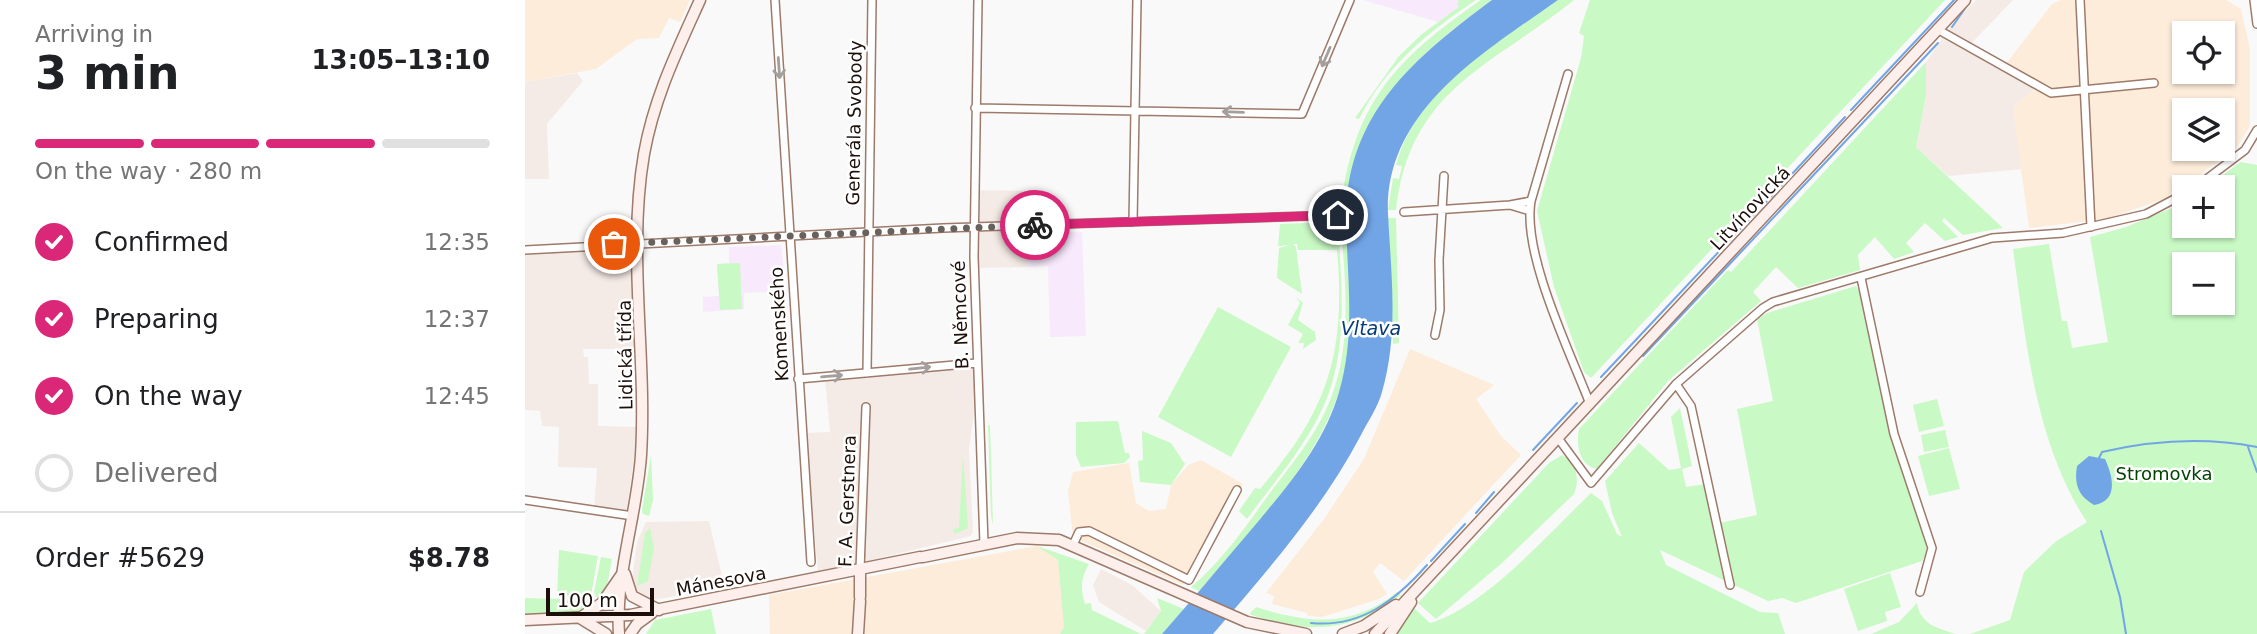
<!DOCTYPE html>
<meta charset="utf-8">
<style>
body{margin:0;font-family:"DejaVu Sans",sans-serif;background:#f6f6f6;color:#202124;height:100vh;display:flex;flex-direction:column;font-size:26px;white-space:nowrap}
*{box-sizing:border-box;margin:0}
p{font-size:23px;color:#757577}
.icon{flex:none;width:38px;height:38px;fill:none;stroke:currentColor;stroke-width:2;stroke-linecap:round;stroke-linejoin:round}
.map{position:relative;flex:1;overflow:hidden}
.drawer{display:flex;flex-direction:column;background:#fff;width:525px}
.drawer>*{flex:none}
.tools{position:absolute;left:1647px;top:21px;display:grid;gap:14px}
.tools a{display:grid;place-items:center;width:63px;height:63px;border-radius:0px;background:#fff;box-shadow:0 2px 5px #0004;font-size:35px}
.scale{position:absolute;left:21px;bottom:18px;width:108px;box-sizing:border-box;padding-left:7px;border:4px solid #1c0f0a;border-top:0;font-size:19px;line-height:24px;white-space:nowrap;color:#1c0f0a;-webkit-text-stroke:5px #fff;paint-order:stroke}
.pin{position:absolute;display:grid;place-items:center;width:60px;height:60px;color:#fff;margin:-30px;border:4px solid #fff;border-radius:50%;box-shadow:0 2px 7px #0007}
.courier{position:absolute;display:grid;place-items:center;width:70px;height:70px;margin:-35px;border:5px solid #db2777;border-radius:50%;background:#fff;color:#222;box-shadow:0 2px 9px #0007}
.head em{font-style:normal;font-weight:700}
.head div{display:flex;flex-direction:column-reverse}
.head{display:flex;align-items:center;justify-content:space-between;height:119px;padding:0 35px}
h1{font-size:46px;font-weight:700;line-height:52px}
.bar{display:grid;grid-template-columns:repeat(4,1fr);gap:10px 7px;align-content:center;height:84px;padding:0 35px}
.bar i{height:9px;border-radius:5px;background:#e0e0e0}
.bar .active{background:#db2777}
.bar p{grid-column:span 4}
.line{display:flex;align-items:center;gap:18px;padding:0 35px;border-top:2px solid #e0e0e0}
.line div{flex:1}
ol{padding:0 35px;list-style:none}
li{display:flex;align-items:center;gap:21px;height:77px}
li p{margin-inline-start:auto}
li .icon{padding:7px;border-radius:50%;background:#db2777;color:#fff;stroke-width:4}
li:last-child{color:#757577}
li i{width:38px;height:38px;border:4px solid #e0e0e0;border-radius:50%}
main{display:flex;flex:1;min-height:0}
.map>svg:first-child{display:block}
.built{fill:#f5ebe6}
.industrial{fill:#fdecda;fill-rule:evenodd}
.education{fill:#f8e9fc}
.green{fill:#c9f9c5;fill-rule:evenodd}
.water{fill:#72a5e6}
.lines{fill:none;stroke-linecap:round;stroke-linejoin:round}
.stream{stroke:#72a5e6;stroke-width:2}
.street-casing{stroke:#9d7a6a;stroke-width:10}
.secondary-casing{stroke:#9d7a6a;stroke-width:13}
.street{stroke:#fff;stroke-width:7}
.secondary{stroke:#fdf0ec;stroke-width:10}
.oneway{stroke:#a49f9d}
.done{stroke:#69615e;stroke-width:7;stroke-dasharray:0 12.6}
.route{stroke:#db2777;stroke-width:9}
.labels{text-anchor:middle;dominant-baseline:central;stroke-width:5;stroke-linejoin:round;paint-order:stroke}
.street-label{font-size:18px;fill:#1c0f0a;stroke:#fff}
.park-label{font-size:18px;fill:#014403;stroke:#fff}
.water-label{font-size:19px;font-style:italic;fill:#073d76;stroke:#fff}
</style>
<main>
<section class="drawer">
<div class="head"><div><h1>3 min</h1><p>Arriving in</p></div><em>13:05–13:10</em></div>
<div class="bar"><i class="active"></i><i class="active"></i><i class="active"></i><i></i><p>On the way · 280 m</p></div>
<ol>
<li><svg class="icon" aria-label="check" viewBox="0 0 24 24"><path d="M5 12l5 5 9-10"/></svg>Confirmed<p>12:35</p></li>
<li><svg class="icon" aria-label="check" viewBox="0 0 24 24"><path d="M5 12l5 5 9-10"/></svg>Preparing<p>12:37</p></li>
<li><svg class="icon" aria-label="check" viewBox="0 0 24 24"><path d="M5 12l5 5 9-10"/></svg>On the way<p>12:45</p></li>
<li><i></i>Delivered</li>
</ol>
<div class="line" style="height:91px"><div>Order #5629</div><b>$8.78</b></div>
</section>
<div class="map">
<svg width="1732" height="634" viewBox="0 0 1732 634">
<rect width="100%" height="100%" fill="#f9f9f9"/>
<path class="built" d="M1451,0H1488L1441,49L1510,88L1488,108L1498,169L1423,176L1391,147L1401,96V62L1427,24Z
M52,73L58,81L22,124L24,179H0V82Z
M445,190L507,191L506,234H501L502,267L445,268Z
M111,246L113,349H58L59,357H63L64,384H73V426L113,427L101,517L69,511L72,468L33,467L34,427L17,426L15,411L0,410V254Z
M450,359L451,398L444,449L448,531L446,536L293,573L281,433L305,432L300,378L357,368Z
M184,521L198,580L196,588L123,601L116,599L106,586L112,542L121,522Z
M576,569L607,585L636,611L621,631L574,602L568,585Z"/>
<path class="industrial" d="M0,0H165L155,22L144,18L134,38L112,39L71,69L0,82Z
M1536,0H1701L1716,9L1725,49V126L1712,147L1645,197L1581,219L1504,228L1488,108L1510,88L1477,69L1527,4ZM1659,33H1698V72H1659ZM1659,110H1698V149H1659Z
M885,349L969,385L951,399L976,436L996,455L879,581L855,563L848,572L862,594L854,599L797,617L783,616L782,613L747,604L749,596L741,593L799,519L839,459Z
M676,460L718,484L683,552L658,585L548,537L543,492L548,472L604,463L611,503L624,511L641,509L646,485L663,465Z
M512,546L533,559L540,628L535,634H245L244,595Z"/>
<path class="education" d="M838,0H945L913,22Z
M557,232L561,336L525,337L523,266L502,267L501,234Z
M256,245L261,291L219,293V309L178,312V297L194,296L192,264L204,263V247Z"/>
<path class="green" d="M934,0H951C903,32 861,66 834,119L830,118L874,56L897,34L935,6L932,5Z
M956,0H967C885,60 834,106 822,212H815C828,104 869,60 956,0Z
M1033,0H1049C966,67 885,88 871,210H863L868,178L874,179L877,166L871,165C892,87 972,43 1033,0Z
M1065,0H1420L1066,378L1059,372L1029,287L1012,211L1056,58L1059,36L1054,33Z
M1401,62V96L1391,147L1478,228L1438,235L1419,218L1417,221L1433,237L1420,241L1400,223L1381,243L1389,252L1369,259L1350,237L1333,255L1335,270L1273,288L1251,267L1228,292L1236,301L1143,381L1072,469C1054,465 1051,445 1054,429L1203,270L1206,272Z
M1716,162L1732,165V634H1445L1485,620L1499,572L1530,542L1562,522C1510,443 1501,341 1488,249L1524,244L1537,321H1542L1547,348L1583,342L1565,237L1601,227L1659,203V226H1698V187H1681ZM1659,264H1698V303H1659Z
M815,217H821C824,262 829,310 823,355C808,450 733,522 674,591L666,587C696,562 719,529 742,497C765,466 792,435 806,398C828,341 820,277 815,217Z
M863,218H871L874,343L868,344Z
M813,222C816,282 824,347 800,403C782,445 749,482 722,519L714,511L730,488L735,489C803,410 821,354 812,250H773L772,244H768L771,247L777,294L752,278L754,248L765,245L753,246L755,224Z
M215,263L217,309L195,310L192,264Z
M1331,286L1337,297L1371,452L1402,540V552L1397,561L1271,603L1257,598L1243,601L1135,550L1141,565L1235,612L1253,613L1260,634H870L889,608L905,623C960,607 1024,533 1066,493L1077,501L1092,534L1097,537L1087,513L1080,481L1114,443L1144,470L1156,468L1146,417L1155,408L1167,466L1157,469L1161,487L1181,484L1190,524L1232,515L1212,409L1248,401L1232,319L1242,313Z
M771,297L778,303L773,320L790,332L791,340L778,349L779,343H773L778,334L763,325L775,303Z
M693,307L766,347L706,457L633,417Z
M1412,399L1419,426L1394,432L1388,405Z
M593,421L600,453H604L605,457L599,463L556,467L551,455V422Z
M463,425H465L468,525L466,516Z
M1420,430L1424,447L1399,452L1396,435Z
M617,431L646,443L660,464L646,485L615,482L613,461L618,460Z
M1424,448L1435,489L1404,496L1393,456Z
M126,455L128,500L124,516L118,514L117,510Z
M438,455L443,528L430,534L428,529L434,528Z
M1037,455C1052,463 1055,479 1049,494L977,563L911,619L893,603L1024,463Z
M125,528L129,548L123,581L112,586L120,533Z
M512,546L564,564C556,578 555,588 560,604L566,603L567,610L616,634H535L539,627L533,560Z
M34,550L73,556L66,595L32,596Z
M76,557L87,559L82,586L75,598L71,597L69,592Z
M1365,573L1376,607L1360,612L1362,621L1333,631L1319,589Z
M872,592L876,595C827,634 779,634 724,614L731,607C782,623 826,629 872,592Z
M0,598L70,600V603L53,613L0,615Z
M632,598L659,609L637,634H619L636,611Z
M1392,603C1395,624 1412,628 1431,634H1346L1374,622Z
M186,609L191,634H121L130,620Z"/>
<path class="water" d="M967,0H1033C960,52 859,110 863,214C866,274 874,333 857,392C853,407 843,421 836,435C797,509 742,571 688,634H637C665,602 692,570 720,537C756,494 798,448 814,392C831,335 822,277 821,219C821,114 890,57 967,0Z
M1564,456L1580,459C1588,476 1594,501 1569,505C1553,496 1549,484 1552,466Z"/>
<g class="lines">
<path class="stream" d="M1427,27L1441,7
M1326,110L1429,0
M1240,203L1320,117
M1118,356L1413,43
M1076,377L1233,210
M1723,447L1732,472
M1008,450L1052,403
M1574,458L1577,452C1629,440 1680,437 1732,447
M951,513L969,492
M1576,531L1595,597L1601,634
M906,561L940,524
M786,623C836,628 871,600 902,565"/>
<defs>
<path id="street" d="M250,0L286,562
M453,0L449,257L459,544
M1555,0L1566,227
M1729,0L1732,24
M1412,29L1526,93L1629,83
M1043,74L1006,201C997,254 1045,352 1065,404
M450,108L777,114L825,0
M1671,187L1720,150L1732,130
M985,205L1005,211
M879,212L985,205L1006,201
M608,222L612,0
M0,250L418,228L813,215
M1336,278L1369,434L1407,548L1395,592
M910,335L915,310L914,260L919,176
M342,373L347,0
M273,379L452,363
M1151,384L1166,406L1205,585
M1033,438L1066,483L1151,384L1238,308L1248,302L1467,238L1538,233L1621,214L1659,194
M0,500L108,516
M548,545L554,532L564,531L664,580L712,490
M335,570L341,407"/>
<path id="secondary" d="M398,557L492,538L534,540L722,622L781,634
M100,574L107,596L134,610
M335,597V570
M55,618L77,603L97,574
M55,618L81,634
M0,620L105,615L395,557
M94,634C90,575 112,515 116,455C122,355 102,253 119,154C129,98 152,51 175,0
M105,634L112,624L127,613
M333,634L335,601
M818,634L839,626L871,605
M850,634L1440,0
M865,634L886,602"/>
</defs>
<use href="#street" class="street-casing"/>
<use href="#secondary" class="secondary-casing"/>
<use href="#street" class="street"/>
<use href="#secondary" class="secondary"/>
</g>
<defs><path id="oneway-shaft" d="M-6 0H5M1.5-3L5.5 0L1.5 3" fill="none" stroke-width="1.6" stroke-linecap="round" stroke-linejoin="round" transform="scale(1.75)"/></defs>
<g class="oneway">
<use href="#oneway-shaft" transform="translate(801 57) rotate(113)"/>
<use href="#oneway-shaft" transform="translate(254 68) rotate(86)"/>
<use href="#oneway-shaft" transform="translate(708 112) rotate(-178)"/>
<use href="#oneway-shaft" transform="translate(395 368) rotate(-6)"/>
<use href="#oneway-shaft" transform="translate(307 376) rotate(-5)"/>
</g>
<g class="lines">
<path class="done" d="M89,244L510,225"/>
<path class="route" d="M510,225L813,215"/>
</g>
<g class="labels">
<g class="street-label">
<text transform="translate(329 123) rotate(-89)">Generála Svobody</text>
<text transform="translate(1225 208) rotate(-47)">Litvínovická</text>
<text transform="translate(435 315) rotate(-92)">B. Němcové</text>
<text transform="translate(254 324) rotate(-93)">Komenského</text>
<text transform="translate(100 355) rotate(-91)">Lidická třída</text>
<text transform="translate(322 501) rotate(-88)">F. A. Gerstnera</text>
<text transform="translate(196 581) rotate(-11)">Mánesova</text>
</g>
<g class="park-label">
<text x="1639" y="473">Stromovka</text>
</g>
<g class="water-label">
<text x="846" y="328">Vltava</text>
</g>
</g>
</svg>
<div class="tools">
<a><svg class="icon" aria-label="locate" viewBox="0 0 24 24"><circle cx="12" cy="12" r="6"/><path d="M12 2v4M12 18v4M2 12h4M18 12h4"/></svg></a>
<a><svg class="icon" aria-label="layers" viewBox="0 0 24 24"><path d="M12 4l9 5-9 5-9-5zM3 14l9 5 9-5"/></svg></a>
<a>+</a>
<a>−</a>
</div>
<div class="scale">100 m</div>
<div class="pin" style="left:89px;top:244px;background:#ea580c"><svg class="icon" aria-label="bag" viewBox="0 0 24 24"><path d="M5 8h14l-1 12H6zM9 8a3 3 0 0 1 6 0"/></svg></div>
<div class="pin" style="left:813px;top:215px;background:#1f2937"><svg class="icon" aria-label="home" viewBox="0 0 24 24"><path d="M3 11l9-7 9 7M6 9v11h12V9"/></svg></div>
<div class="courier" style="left:510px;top:225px"><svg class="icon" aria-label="bike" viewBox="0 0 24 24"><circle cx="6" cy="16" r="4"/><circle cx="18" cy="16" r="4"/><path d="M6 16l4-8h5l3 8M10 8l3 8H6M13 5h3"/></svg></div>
</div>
</main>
